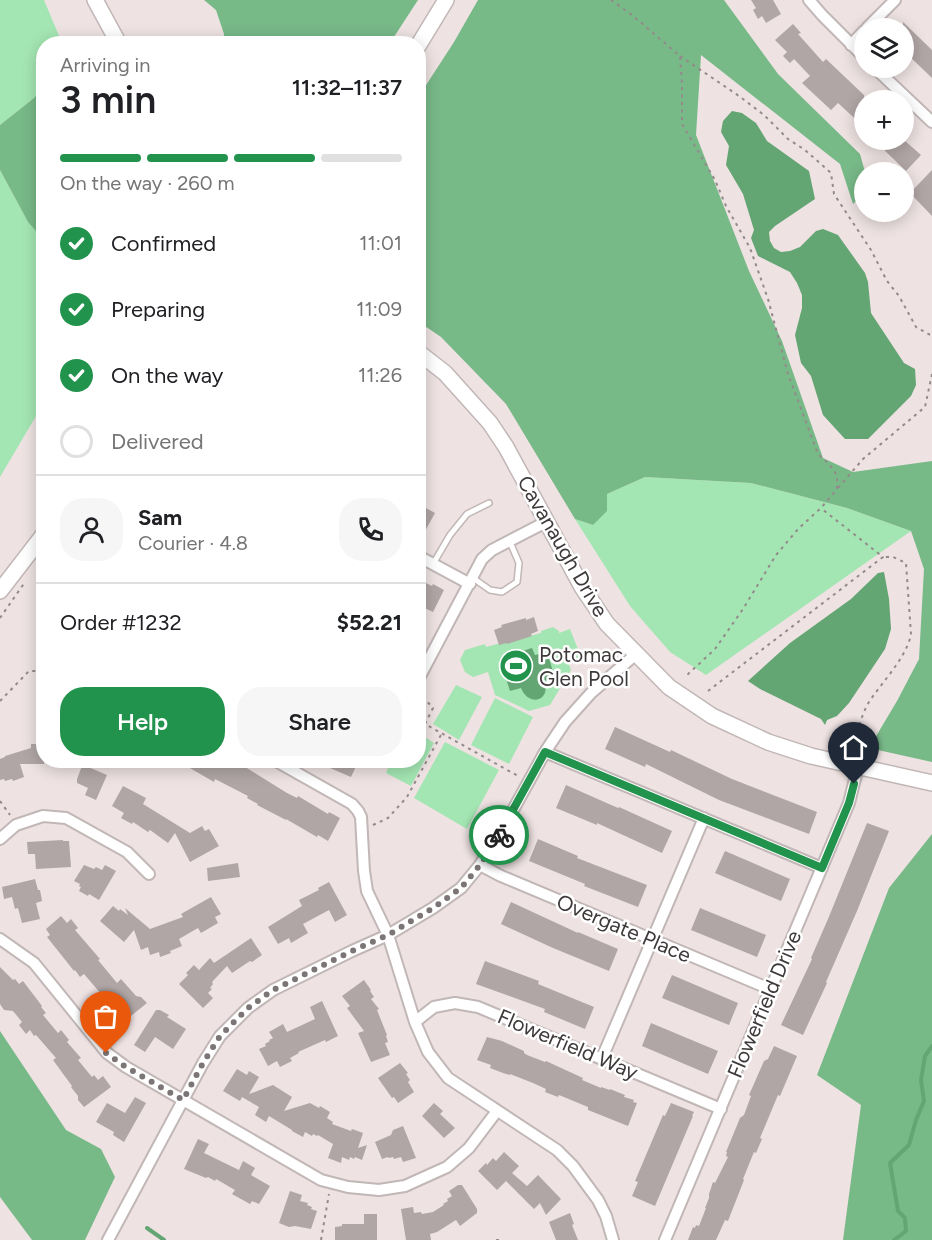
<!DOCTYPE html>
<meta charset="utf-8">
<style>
body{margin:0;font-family:Figtree,sans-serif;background:#f6f6f6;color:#202124;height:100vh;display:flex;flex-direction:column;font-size:22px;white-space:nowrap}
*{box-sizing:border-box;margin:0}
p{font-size:20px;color:#757577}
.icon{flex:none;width:33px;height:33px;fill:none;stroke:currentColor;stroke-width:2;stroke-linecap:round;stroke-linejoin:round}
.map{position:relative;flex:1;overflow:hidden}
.details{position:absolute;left:36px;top:36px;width:390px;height:732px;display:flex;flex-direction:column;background:#fff;border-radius:24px;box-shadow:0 3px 15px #0003}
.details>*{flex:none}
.buttons{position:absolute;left:854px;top:18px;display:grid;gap:12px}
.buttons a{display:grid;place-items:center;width:60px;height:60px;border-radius:50%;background:#fff;box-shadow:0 3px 15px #0003;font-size:30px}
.pin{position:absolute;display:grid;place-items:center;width:51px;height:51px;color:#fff;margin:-62px -26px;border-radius:50% 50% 50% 0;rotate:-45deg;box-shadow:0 0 6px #0007}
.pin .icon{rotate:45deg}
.courier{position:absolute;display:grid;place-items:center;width:60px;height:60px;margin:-30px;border:4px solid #22934d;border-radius:50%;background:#fff;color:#222;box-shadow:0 2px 8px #0007}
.summary em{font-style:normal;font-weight:600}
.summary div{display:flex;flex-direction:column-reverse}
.summary{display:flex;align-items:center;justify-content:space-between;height:102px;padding:0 24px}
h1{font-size:39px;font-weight:600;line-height:45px}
.bar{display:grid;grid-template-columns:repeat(4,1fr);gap:9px 6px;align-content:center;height:72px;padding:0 24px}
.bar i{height:8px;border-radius:4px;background:#e0e0e0}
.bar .on{background:#22934d}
.bar p{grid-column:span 4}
.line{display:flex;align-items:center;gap:15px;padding:0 24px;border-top:2px solid #e0e0e0}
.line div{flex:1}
.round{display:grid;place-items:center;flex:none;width:63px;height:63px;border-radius:24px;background:#f6f6f6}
ol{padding:0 24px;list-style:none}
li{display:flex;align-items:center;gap:18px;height:66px}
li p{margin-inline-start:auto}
li .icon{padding:6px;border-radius:50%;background:#22934d;color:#fff;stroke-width:4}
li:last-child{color:#757577}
li i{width:33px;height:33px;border:3px solid #e0e0e0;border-radius:50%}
.cta{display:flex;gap:12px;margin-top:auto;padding:12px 24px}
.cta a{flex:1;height:69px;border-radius:24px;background:#22934d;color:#fff;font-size:24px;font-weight:600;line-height:69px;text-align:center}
.cta a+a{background:#f6f6f6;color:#202124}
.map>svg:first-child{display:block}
.green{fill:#a4e6b3}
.forest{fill:#78b988}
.water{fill:#64a574}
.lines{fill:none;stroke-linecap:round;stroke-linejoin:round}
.stream{stroke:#64a574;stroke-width:4}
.building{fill:#b1a6a6}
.lane-casing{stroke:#c2b7b7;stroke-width:8}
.street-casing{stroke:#c2b7b7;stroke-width:14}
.secondary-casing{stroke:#c2b7b7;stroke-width:18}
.path{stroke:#938b8b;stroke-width:2;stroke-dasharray:3 4.5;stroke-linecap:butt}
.lane{stroke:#fff;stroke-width:5}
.street{stroke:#fff;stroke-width:10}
.secondary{stroke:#fff;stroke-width:15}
.done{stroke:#7c7575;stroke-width:6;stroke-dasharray:0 10.8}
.route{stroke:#22934d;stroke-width:8}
.labels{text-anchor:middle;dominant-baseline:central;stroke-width:5;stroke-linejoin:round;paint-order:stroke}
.street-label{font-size:21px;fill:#3f3a3a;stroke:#fff}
.poi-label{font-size:21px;fill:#3f3a3a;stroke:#fff;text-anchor:start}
</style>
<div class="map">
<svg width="932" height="1240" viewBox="0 0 932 1240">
<rect width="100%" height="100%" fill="#eee2e2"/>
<path class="green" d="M0,0H44L62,43L44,44L43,86L34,98L0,125Z
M0,170L28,222L44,237V338L38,352L39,411L0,477Z
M645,477L751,483L847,508L911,531L706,675L670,652L630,606L575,519L593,525L607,494Z
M553,627L559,631V633L570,629L581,657L568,662L571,670L550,705L529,711L495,695L488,672L473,677L465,672L460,660L465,650L485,644L486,647L497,644H501L541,633V631Z
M456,685L482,697L459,740L433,724Z
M495,698L533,717L509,764L471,745Z
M419,733L434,743L411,786L386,773L391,761L418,760Z
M445,742L499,770L467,829L414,798Z"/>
<path class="forest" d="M204,0H418L390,43L223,44L224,34L216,10Z
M478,0H724L778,74L860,154L865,172L864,193L853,204L840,164L701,55L696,135L749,271L782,341L823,458L853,472L932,461V762L869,748L897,701L919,659L924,569L911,531L847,508L751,483L645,477L607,494V511L593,525L575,519L506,404L441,337L419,322V96L454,42Z
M43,86V239L28,222L0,170V125L34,98Z
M932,834V1240H843L861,1105L817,1075L889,888Z
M0,1031L66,1130L101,1149L115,1177L85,1240H32L0,1197Z"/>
<path class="water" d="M732,111L742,113L756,123L767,141L809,171L815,199L775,226L769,232L770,241L774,248L781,252L790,251L800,247L816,231L823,229L838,235L865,273L868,282L871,313L904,363L915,369L916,385L911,396L868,439H845L823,415L811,376L801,363L795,335L802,308V295L797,283L790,272L758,256L751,238L754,230L743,194L726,165L729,146L721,132L723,121Z
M884,572L889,599L891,629L885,649L849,703L837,716L827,720L825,725L821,719L760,689L748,681L790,643L851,599L878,573Z
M532,648L535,655L547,652L555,678L544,681C552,700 529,708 521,688L510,691L502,666L515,661L513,654Z"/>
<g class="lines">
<path class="stream" d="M147,1228L164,1240
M894,1240L906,1231L905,1218L898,1211L890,1163L909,1145L916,1120L924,1101L921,1080L925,1056L932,1046"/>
</g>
<path class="building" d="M751,0H773L781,14L766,23L762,16L758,19L753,10L756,8Z
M903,22L932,50V78L903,50Z
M793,24L801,33L798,34L823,62L826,59L864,95V127L838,103L831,110L802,83L810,76L794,59L790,63L783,56L787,52L775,40Z
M890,140H904L921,155L906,171L882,148Z
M932,170V216L910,193Z
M418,507L423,510L424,507L435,513L418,544Z
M418,579L432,586L433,584L444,590L433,612L418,605Z
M534,617L538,631L531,634L532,636L507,644V643L499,645L494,630L502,627L501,625L526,618V620Z
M615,727L670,752L671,750L732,779L817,812L809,834L719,800L646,764L645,767L605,749Z
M31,744H44V764H20L24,777L13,781L12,779L5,781L4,779L0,780V759L5,757V756L31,748Z
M176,760H234L287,793L297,798L298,796L328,814L329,812L340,818L328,841L318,835L317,837L286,819V820L257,805L258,804L247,798L248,796L215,779L214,782Z
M334,760H359L351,777L330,768Z
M82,766H86L107,775L96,800L85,795L88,788L77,783V779Z
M566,785L618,808L619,807L672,831L662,853L597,823V825L556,808Z
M123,786L146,798L143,804L190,833L202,826L205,831L209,829L219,846L190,862L175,833L168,843L150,830L148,832L133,822L132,824L121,818L124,813L112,806Z
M867,823L889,831L857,911L826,982L827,983L803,1035L781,1025L812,959L811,958L828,919Z
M538,839L578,856L577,858L647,885L638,907L584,886L585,884L529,861Z
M63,840V841H69L71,867L36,869L35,854H28L27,842Z
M725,851L790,879L781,901L715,873Z
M238,863L240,877L208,881L207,868Z
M84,865L94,869L96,867L102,870L105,865L116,871L99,900L89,894L88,896L79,891L81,887L79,886L80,884L74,881Z
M35,879L38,890H40L42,901L36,903L40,919L22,923L18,908L15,909L12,897L4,899L2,887Z
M329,882L347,915L335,922L329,910L303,924L308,933L291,943L289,938L278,944L268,927L302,906L299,900L319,890L318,888Z
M211,897L221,914L215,917L218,923L201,933L198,928L179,939L182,946L170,951L171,953L160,957L159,952L150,955L148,947L141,950L134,930L124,942L100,921L113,906L119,911L120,909L128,915L125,908L150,929L183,917L181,914Z
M511,902L578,933V932L618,949L609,971L553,948L501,924Z
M700,908L766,935L757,957L691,930Z
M61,916L67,923L71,919L78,928L75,930L100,959L98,960L117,983L121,979L136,996L141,997L147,1003L121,1024L98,998L102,995L84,974L80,977L75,970L74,971L47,937L50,935L46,929Z
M251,938L262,955L252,962L250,961L232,973L227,966L212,982L213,984L210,988L212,989L208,993L213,998L203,1008L179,984L188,975L186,973L194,965L199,970L210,958L214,963Z
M485,961L539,981L538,984L594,1007L585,1029L544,1012L545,1009L476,984Z
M0,967L13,980L15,979L19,984L23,981L42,1006L41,1007L46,1013L43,1015L58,1033L61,1030L69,1040L67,1042L81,1058L78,1060L92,1077L94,1075L98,1080L103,1076L111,1087L84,1107L78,1100V1096L71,1087L72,1086L53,1060L56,1058L36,1035L34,1036L30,1030L26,1034L19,1025L22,1022L13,1011L4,1010L0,1004Z
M672,975L738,1003L729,1025L662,998Z
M364,980L371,990L370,991L374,997L371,999L379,1009L377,1010L387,1035L386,1036L388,1042L385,1043L390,1055L371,1062L358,1033L364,1031L347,1008L350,1006L342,996Z
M322,1001L338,1036L326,1042L325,1040L298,1052L299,1053L290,1058L292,1061L280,1067L277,1061L268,1066L259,1049L266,1046L265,1044L270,1041L269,1040L273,1038L269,1032L283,1024L287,1032L315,1019L310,1007Z
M156,1010H160L169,1015L167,1017L186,1029L173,1049L155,1037L145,1052L134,1045Z
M651,1023L718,1051L708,1074L642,1046Z
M487,1037L502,1041L524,1051V1053L527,1055L545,1062L546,1061L583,1078L582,1080L601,1088V1087L610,1090V1089L625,1095L624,1097L634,1100L633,1102L637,1103L628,1126L588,1110V1107L559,1095L558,1097L545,1092L546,1089L533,1083L510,1074V1075L503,1073L490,1068L491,1065L477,1060Z
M774,1046L797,1056L780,1096L778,1095L760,1138L762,1139L756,1153L754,1152L743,1179L744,1180L728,1221L725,1220L716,1240H688L693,1227L695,1228L696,1225L699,1226L706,1208H705L709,1198V1194L713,1182L715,1183L728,1157L726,1156L727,1152H726L740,1118L744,1115L751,1096L749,1095L764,1061L768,1059Z
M400,1063L408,1073L406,1074L410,1080L408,1082L414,1092L398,1103L394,1097L392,1098L378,1078Z
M237,1069L247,1075L249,1071L259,1077L249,1094L273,1085L292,1097L284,1111L310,1103L319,1108L320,1106L330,1112L327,1118L333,1122L332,1124L351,1131L352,1129L363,1133L358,1148L367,1145L362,1160L355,1157L354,1159L350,1157L349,1160L342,1157L341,1163L328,1158L333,1144L318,1135L317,1136L313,1134L312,1136L305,1132L303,1137L292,1131V1130L269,1116L266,1122L255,1115L259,1107L242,1097L240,1101L223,1091Z
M135,1097L146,1103L124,1142L113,1135L114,1132L96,1122L107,1103L125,1113Z
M434,1103L443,1111L440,1114L455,1128L444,1138L422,1116Z
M671,1103L694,1112L692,1116H693L655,1206L632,1196L638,1182L635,1181L663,1115L665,1116Z
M403,1126L416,1158L403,1162L401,1157L394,1159L393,1157L389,1158L388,1157L382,1159L375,1142L391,1135L393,1130Z
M198,1139L209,1144L204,1153L239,1170L243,1161L255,1168L251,1175L270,1186L259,1204L252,1201L250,1204L232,1194L235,1190L216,1179L215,1181L208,1177L206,1178L184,1169Z
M504,1152L519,1166L512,1173L527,1186L538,1175L561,1199L546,1215L540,1203L534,1209L506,1181L497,1190L478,1171L486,1163L487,1165L493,1158L496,1161Z
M458,1185H462L477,1209V1213L460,1226L456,1220L437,1232L430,1234L431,1240H406L401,1209L413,1207L414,1213L421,1212L422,1214L433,1212L444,1205L443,1204L448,1201L447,1199L452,1196L449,1191Z
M290,1191L302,1195L300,1201L308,1203L307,1205L312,1207L311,1209L317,1211L311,1229L295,1226L289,1227L279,1223Z
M570,1213L574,1224L572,1225L578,1240H556L549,1222Z
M364,1214H377V1240H335V1227L342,1226V1224H364Z"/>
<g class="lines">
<defs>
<path id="lane" d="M433,564L450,535L467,514L489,503
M473,578L490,590L502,592L517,582L519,563L510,542"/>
<path id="street" d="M809,0L822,15L864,57
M867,28L895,0
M851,45L864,31
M875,68L932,122
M418,556L470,584
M418,680L482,559L492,550L546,522
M545,752L822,868
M274,760L352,804L358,811L361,817L364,871L367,891L388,935L415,1022L428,1052L448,1078L557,1150L573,1166L598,1200L606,1216L613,1240
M0,839L16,825L43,816L66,818L127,852L149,874
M480,865L501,876L770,989
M0,939L34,963L107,1053L126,1067L321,1180L348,1187L379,1190L405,1186L447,1167L469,1148L497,1111
M415,1022L434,1007L455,1003L478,1007L721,1109
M602,1058L704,818
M108,1240L203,1063L220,1036L248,1008L273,990L352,951L388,935L433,908L461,888L480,865L502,830L545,752L565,722L591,693L636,654
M665,1240L849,803L858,767"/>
<path id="secondary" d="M95,0L119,44
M418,46L446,0
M418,352L445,373L490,423L506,447L582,587L607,624L669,687L712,716L768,742L811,756L932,783
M0,591L44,534"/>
</defs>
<use href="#lane" class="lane-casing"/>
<use href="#street" class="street-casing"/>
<use href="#secondary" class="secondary-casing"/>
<path class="path" d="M611,0L632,15L680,56L682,84V124L715,180L726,206L750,248L768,299L788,374L818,454L829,464L837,475V489L821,508L799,528L776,555L743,609L715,649L686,676
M680,56L739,96L764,115L788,139L805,150L831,173L834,194L871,250L887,281L899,296L916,327L932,336
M838,488L863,459L925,407L932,374
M0,618L25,582
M421,690V695L433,708L425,724L518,776
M708,691L883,557L822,509
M0,701L29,671H44
M855,747C857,731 861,716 869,702C882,682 907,657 911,634L906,563L893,557H883
M0,801L10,815
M373,825L388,818L407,797L442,733
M321,1240L329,1194
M496,1240H501"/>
<use href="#lane" class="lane"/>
<use href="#street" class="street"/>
<use href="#secondary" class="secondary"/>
</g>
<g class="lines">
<path class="done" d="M106,1053L126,1067L183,1100L203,1063L220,1036L248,1008L273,990L352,951L388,935L433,908L461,888L480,865L499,835"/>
<path class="route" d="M499,835L545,752L822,868L849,803L854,784"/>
</g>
<defs>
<symbol id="stadium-disc" viewBox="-11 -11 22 22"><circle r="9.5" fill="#22934d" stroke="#fff"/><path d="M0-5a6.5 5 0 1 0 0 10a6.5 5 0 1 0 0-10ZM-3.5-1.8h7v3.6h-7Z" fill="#fff"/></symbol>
</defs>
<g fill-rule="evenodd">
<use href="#stadium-disc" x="497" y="647" width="38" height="38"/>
</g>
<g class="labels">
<g class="street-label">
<text transform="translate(563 546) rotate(60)">Cavanaugh Drive</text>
<text transform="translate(624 928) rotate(23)">Overgate Place</text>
<text transform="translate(764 1004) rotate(-67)">Flowerfield Drive</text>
<text transform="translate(568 1044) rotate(23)">Flowerfield Way</text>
</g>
<g class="poi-label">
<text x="539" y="654">Potomac<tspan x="539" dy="24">Glen Pool</tspan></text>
</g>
</g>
</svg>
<div class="buttons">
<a><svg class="icon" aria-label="layers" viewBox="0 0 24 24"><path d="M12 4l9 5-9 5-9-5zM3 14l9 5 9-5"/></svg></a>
<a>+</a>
<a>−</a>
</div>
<div class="pin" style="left:106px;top:1053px;background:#ea580c"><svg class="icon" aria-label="bag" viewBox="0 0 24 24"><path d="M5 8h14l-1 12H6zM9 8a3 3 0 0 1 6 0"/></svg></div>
<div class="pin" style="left:854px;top:784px;background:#1f2937"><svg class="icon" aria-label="home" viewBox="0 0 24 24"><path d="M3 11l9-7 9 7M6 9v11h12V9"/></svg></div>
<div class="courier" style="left:499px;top:835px"><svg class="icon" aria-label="bike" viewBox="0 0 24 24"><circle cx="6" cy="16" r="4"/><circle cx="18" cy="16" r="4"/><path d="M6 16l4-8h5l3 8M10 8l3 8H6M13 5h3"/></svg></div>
<section class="details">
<div class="summary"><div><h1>3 min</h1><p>Arriving in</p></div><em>11:32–11:37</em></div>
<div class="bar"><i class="on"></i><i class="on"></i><i class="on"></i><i></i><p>On the way · 260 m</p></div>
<ol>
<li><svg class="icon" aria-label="check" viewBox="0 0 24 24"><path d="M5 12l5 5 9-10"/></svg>Confirmed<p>11:01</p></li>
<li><svg class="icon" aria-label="check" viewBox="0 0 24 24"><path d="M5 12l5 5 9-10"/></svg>Preparing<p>11:09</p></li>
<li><svg class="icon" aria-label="check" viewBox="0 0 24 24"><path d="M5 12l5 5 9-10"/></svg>On the way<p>11:26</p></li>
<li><i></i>Delivered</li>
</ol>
<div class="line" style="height:108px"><a class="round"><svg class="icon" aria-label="person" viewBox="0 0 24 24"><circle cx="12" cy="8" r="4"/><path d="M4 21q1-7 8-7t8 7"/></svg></a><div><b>Sam</b><p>Courier · 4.8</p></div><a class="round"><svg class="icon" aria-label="phone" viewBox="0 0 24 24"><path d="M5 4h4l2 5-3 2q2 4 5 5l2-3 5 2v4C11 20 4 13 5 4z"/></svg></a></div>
<div class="line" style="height:78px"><div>Order #1232</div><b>$52.21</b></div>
<div class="cta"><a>Help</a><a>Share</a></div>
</section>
</div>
